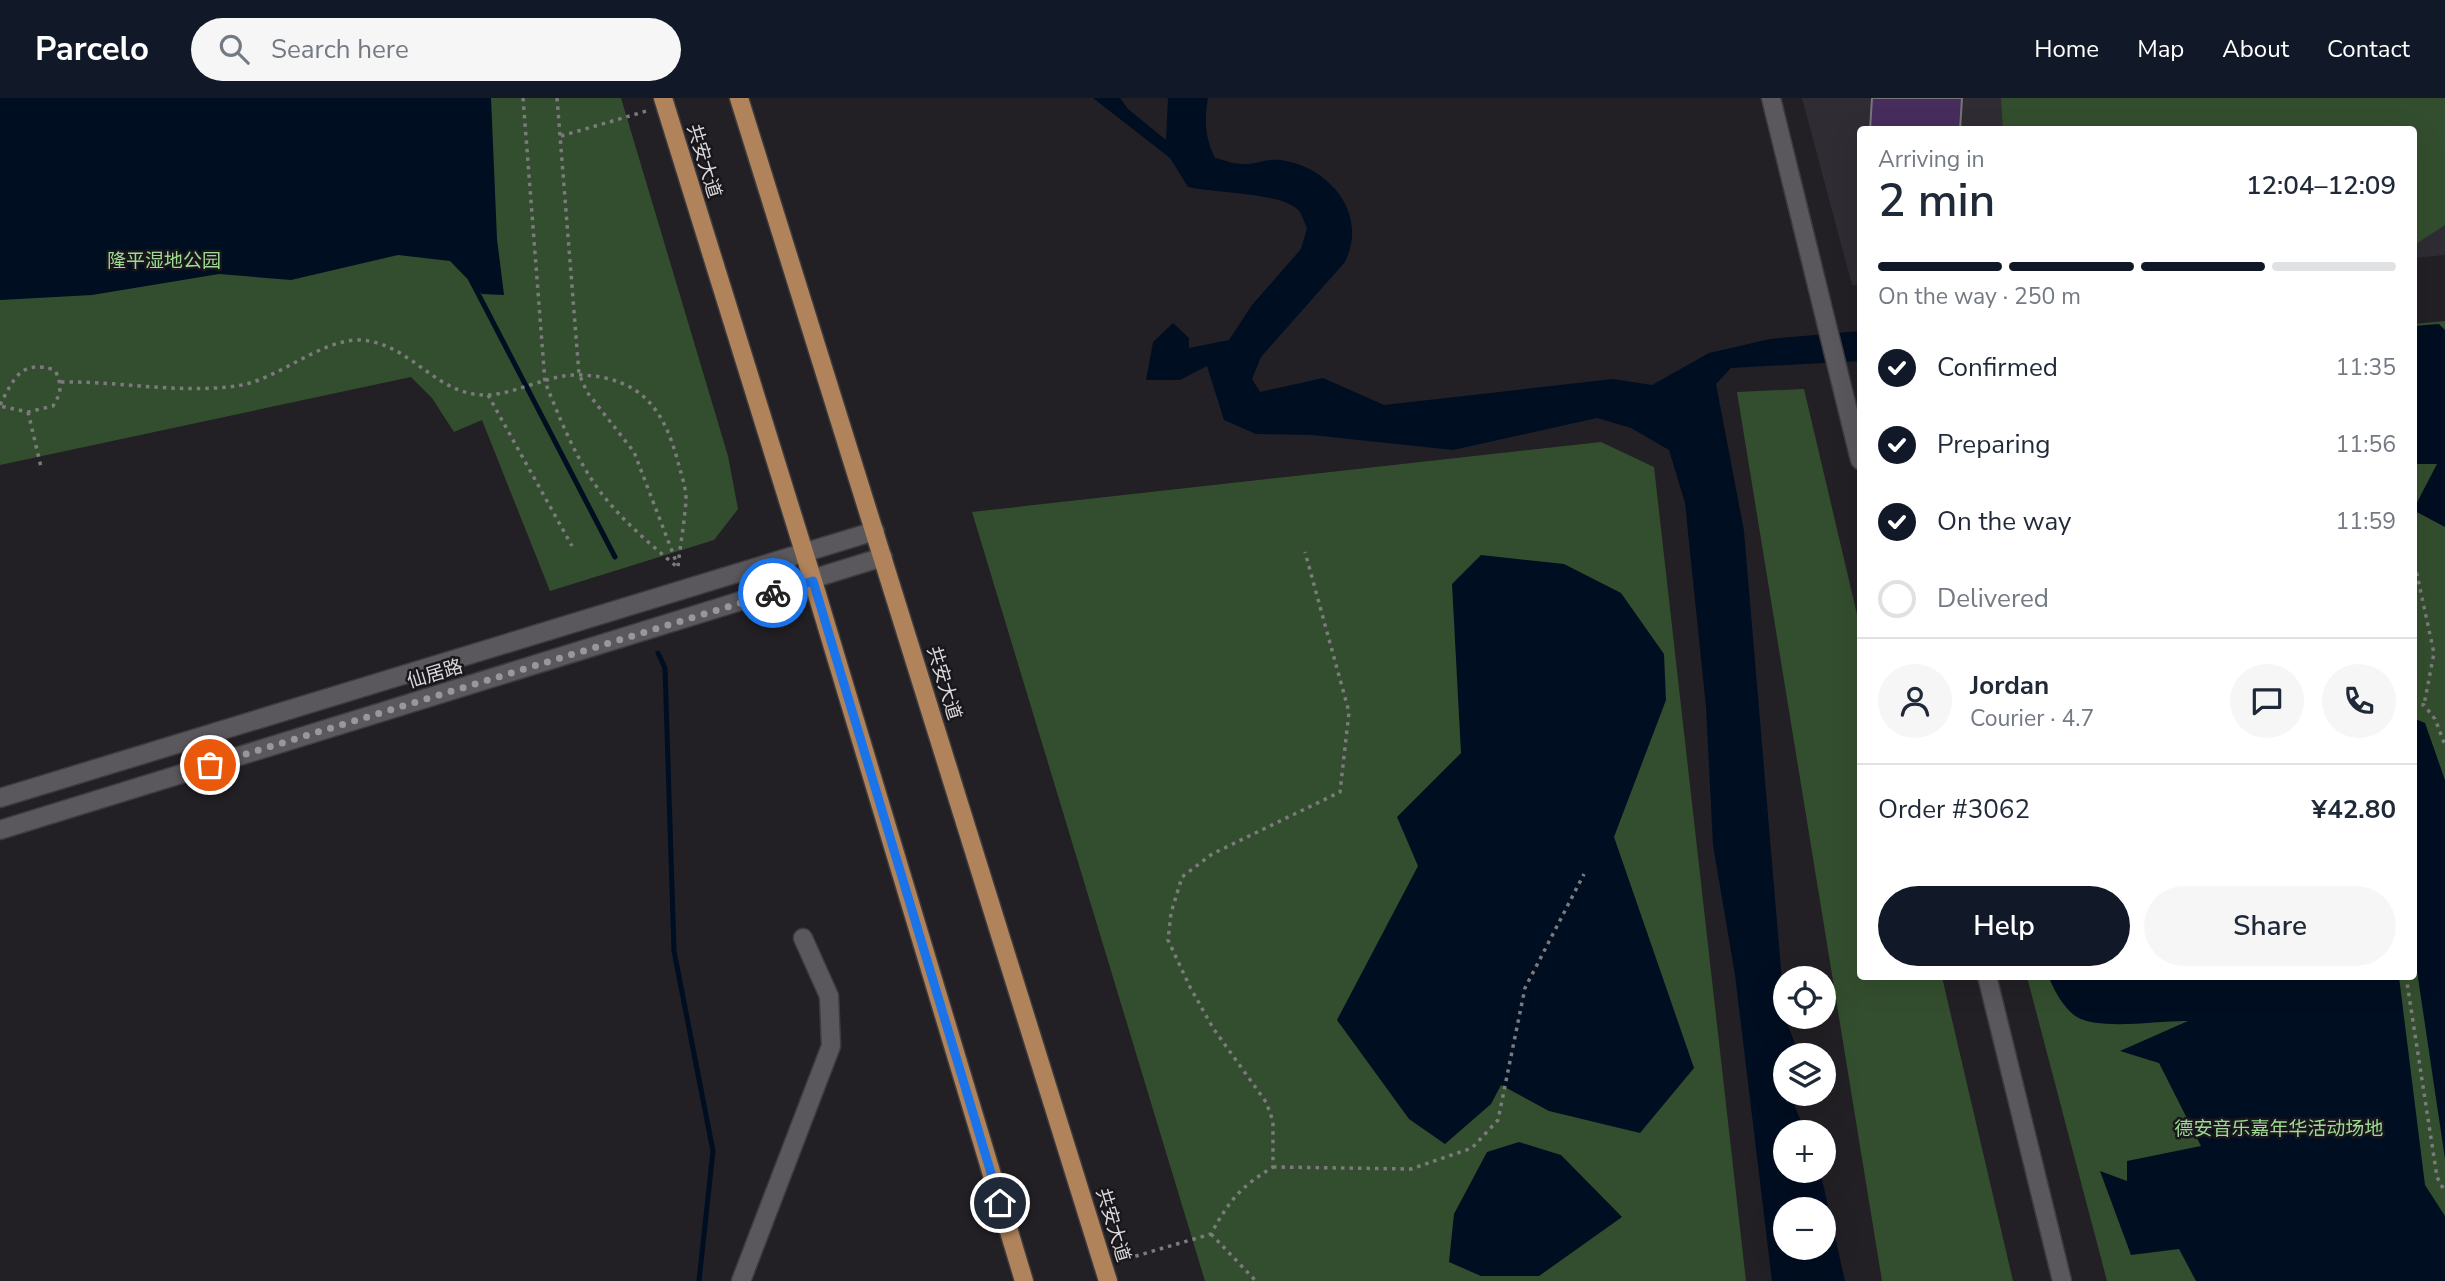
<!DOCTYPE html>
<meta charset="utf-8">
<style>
body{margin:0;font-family:"Nunito Sans","Noto Sans SC",sans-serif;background:#f6f6f7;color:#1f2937;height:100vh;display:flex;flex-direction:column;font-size:26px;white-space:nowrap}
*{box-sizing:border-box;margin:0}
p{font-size:23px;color:#747a83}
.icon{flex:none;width:38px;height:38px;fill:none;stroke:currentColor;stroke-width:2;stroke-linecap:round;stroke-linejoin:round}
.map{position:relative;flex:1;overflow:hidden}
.side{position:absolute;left:1857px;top:28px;width:560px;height:854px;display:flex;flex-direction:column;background:#fff;border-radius:7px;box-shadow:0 7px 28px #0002}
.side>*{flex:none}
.fabs{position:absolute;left:1773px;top:868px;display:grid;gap:14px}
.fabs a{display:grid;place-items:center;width:63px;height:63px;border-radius:50%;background:#fff;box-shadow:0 7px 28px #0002;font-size:35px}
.pin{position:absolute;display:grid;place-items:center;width:60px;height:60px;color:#fff;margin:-30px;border:4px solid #fff;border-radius:50%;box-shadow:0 2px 7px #0007}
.courier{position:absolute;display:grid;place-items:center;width:70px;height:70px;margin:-35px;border:5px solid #1a73e8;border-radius:50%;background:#fff;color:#222;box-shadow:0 2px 9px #0007}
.headline em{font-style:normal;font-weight:600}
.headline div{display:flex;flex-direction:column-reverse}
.headline{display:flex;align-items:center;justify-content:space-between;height:119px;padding:0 21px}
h1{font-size:46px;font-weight:600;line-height:52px}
.bar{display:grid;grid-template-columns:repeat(4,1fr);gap:10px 7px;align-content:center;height:84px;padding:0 21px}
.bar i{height:9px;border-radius:5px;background:#e0e1e3}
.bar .current{background:#111827}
.bar p{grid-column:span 4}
.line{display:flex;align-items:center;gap:18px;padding:0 21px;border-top:2px solid #e0e1e3}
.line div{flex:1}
.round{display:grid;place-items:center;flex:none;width:74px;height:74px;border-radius:37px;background:#f6f6f7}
ol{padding:0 21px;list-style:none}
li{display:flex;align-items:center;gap:21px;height:77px}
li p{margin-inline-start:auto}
li .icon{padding:7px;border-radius:50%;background:#111827;color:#fff;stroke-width:4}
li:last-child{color:#747a83}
li i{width:38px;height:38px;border:4px solid #e0e1e3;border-radius:50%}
.action{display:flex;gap:14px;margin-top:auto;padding:14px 21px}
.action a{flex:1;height:80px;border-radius:42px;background:#111827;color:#fff;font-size:28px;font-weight:600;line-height:80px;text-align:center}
.action a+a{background:#f6f6f7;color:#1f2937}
header{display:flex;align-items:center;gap:42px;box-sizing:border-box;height:98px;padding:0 35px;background:#111827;color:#fff}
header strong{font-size:33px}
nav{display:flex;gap:38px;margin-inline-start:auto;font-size:24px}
.search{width:490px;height:63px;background:#f6f6f7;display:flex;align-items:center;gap:18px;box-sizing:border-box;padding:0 24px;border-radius:38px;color:#747a83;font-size:26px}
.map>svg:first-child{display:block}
.built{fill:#302c34}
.green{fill:#334e2e}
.water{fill:#000e21;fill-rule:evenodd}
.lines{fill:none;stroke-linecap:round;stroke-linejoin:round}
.stream{stroke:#000e21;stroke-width:5}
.building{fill:#472d5c;stroke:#77757a;stroke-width:2}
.minor-casing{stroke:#3d3b3e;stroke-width:21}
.major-casing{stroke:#3d3b3e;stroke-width:21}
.path{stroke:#7c7a7d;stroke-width:3.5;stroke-dasharray:3.5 5;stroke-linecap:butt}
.minor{stroke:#5a585c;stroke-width:18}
.major{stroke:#b1835a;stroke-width:18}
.done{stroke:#98979a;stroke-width:7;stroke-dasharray:0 12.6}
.route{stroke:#1a73e8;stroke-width:9}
.labels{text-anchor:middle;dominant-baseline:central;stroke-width:5;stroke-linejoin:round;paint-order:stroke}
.street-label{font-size:19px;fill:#d8d7d9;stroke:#19171b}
.park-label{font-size:19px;fill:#9dda94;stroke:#19171b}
</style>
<header>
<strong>Parcelo</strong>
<div class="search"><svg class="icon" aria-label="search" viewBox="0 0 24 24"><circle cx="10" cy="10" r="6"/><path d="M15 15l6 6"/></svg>Search here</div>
<nav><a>Home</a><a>Map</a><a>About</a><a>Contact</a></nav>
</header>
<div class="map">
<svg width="2445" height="1183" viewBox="0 0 2445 1183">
<rect width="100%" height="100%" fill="#222024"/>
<path class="built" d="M1802,0H2445V157L2413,160V32H1860V187H1852Z"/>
<path class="green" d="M0,0H621L728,358L738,411L714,442L550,493L482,322L454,334L432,300L411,279L0,367Z
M2001,0H2445V127L2413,148V32L2003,31Z
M2445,223V1183H2107L2027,879L2413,878V226Z
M1804,291L1860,529V878L1942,879L2013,1183H1882L1737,294Z
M1601,344L1654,369L1746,1183H1205L972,414Z"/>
<path class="water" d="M0,0H491L497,141L504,197L482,196L450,163L398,157L291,182L219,176L92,197L0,202Z
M1093,0H1120L1128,11L1166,42L1168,0H1208C1204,23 1205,39 1215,60C1224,62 1233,66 1242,66C1255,67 1268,60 1280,62C1329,68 1369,116 1345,164L1261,259L1252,281L1260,294L1323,280L1384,307L1613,281L1652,287L1709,255L1770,241L1860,233V263L1731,270L1716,286L1744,433L1785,919L1799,957H1785V996H1790L1805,1034H1785V1073H1820L1845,1183H1772L1735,877L1713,747L1706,609L1685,405L1669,352L1631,330L1597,320L1453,352L1312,337L1256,336L1224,322L1207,268L1180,282H1146L1153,244L1173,225L1189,240V250L1229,242L1252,207L1301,151L1307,130C1304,124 1302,115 1297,111C1280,95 1215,95 1188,89L1170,60ZM1785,1111H1824V1150H1785Z
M2439,226L2445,232V429L2413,412L2437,366H2413V228Z
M1481,457L1564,466L1621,495L1664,556L1666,602L1614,739L1694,970L1640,1035L1549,1013L1501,987L1491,1006L1445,1046L1409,1021L1337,922L1418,768L1397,719L1461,655L1452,486Z
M2413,620L2425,625L2445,682V1061L2413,846V759L2417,737L2413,731Z
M2049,879H2399L2425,1087L2445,1118V1183H2196L2179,1151L2131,1157L2100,1073L2127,1083V1063L2201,1048L2159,965L2120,953L2188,923C2160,922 2101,933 2077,919C2065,912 2053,891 2049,879Z
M1519,1044L1561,1057L1622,1119L1539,1178H1481L1449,1164L1454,1116L1487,1054Z"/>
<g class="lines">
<path class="stream" d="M471,182L615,459
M658,555L665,570L674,853L713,1053L699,1183"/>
</g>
<path class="building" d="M1872,0H1962L1960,32H1870Z"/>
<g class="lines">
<defs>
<path id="minor" d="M1771,0L1860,362
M0,700L875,433
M0,732L883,459
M1987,878L2062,1183
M741,1183L831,948L829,898L803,840"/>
<path id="major" d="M663,0L813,483L1024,1183
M739,0L1108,1183"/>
</defs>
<use href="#minor" class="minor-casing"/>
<use href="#major" class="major-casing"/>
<path class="path" d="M523,0L545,284C560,321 577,364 602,396C623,423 650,446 676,468
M557,0L579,276L587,294L634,354L677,466
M561,38L650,12
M61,284C119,283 178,296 236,288C277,283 320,241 360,242C412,245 436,299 488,297C519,295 551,275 582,277C641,280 664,311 678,364C681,376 686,389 686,401C685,423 680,447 678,469
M488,297L572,448
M0,307C14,280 21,261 55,272C62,287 62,294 53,308L28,314L0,308
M28,314L41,369
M2413,458L2434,555L2424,607
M2413,605L2424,607L2435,621L2445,647
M2406,878L2437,1079L2445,1094
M1273,1069L1411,1071L1472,1050L1498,1022L1525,890L1584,776
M1211,1136L1256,1183
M1119,1163L1211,1136C1229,1103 1240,1089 1273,1069V1023L1266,1004L1213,930L1190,889L1168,842L1171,815L1182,779L1212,756L1340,694L1349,614L1305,454"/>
<use href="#minor" class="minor"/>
<use href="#major" class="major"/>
</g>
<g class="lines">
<path class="done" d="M210,667L773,495"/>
<path class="route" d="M773,495L813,483L1000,1105"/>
</g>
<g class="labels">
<g class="street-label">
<text transform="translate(704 63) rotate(73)">共安大道</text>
<text transform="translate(435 576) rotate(-17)">仙居路</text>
<text transform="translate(944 585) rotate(73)">共安大道</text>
<text transform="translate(1113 1127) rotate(73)">共安大道</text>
</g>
<g class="park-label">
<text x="164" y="163">隆平湿地公园</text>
<text x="2279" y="1031">德安音乐嘉年华活动场地</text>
</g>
</g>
</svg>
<div class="fabs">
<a><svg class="icon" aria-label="locate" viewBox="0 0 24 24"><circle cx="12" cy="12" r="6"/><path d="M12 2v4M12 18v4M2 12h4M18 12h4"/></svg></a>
<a><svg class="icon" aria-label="layers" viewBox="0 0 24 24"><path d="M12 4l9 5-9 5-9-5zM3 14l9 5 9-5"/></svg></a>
<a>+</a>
<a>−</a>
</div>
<div class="pin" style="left:210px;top:667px;background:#ea580c"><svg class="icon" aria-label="bag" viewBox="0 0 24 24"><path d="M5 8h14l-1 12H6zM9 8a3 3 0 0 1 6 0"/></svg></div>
<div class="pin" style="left:1000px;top:1105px;background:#1f2937"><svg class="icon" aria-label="home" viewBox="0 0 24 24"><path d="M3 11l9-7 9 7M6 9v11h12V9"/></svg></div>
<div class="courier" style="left:773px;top:495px"><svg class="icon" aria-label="bike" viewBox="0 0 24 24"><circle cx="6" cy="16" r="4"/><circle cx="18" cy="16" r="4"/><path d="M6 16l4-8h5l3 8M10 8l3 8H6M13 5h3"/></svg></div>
<section class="side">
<div class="headline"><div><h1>2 min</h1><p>Arriving in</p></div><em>12:04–12:09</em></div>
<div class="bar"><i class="current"></i><i class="current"></i><i class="current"></i><i></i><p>On the way · 250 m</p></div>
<ol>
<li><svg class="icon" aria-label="check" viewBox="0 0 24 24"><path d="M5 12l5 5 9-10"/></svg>Confirmed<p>11:35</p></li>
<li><svg class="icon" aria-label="check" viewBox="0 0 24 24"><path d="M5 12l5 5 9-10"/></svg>Preparing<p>11:56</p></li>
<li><svg class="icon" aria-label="check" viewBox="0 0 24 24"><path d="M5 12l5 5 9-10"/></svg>On the way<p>11:59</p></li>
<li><i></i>Delivered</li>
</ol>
<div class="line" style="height:126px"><a class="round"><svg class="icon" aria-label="person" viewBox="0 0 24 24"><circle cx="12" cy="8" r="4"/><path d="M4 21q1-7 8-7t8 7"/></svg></a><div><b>Jordan</b><p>Courier · 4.7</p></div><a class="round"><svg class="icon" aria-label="chat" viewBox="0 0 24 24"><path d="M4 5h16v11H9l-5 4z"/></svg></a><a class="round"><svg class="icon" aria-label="phone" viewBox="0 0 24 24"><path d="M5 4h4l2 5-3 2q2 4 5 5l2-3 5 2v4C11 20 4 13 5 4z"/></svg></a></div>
<div class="line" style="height:91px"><div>Order #3062</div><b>¥42.80</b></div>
<div class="action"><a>Help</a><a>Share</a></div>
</section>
</div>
